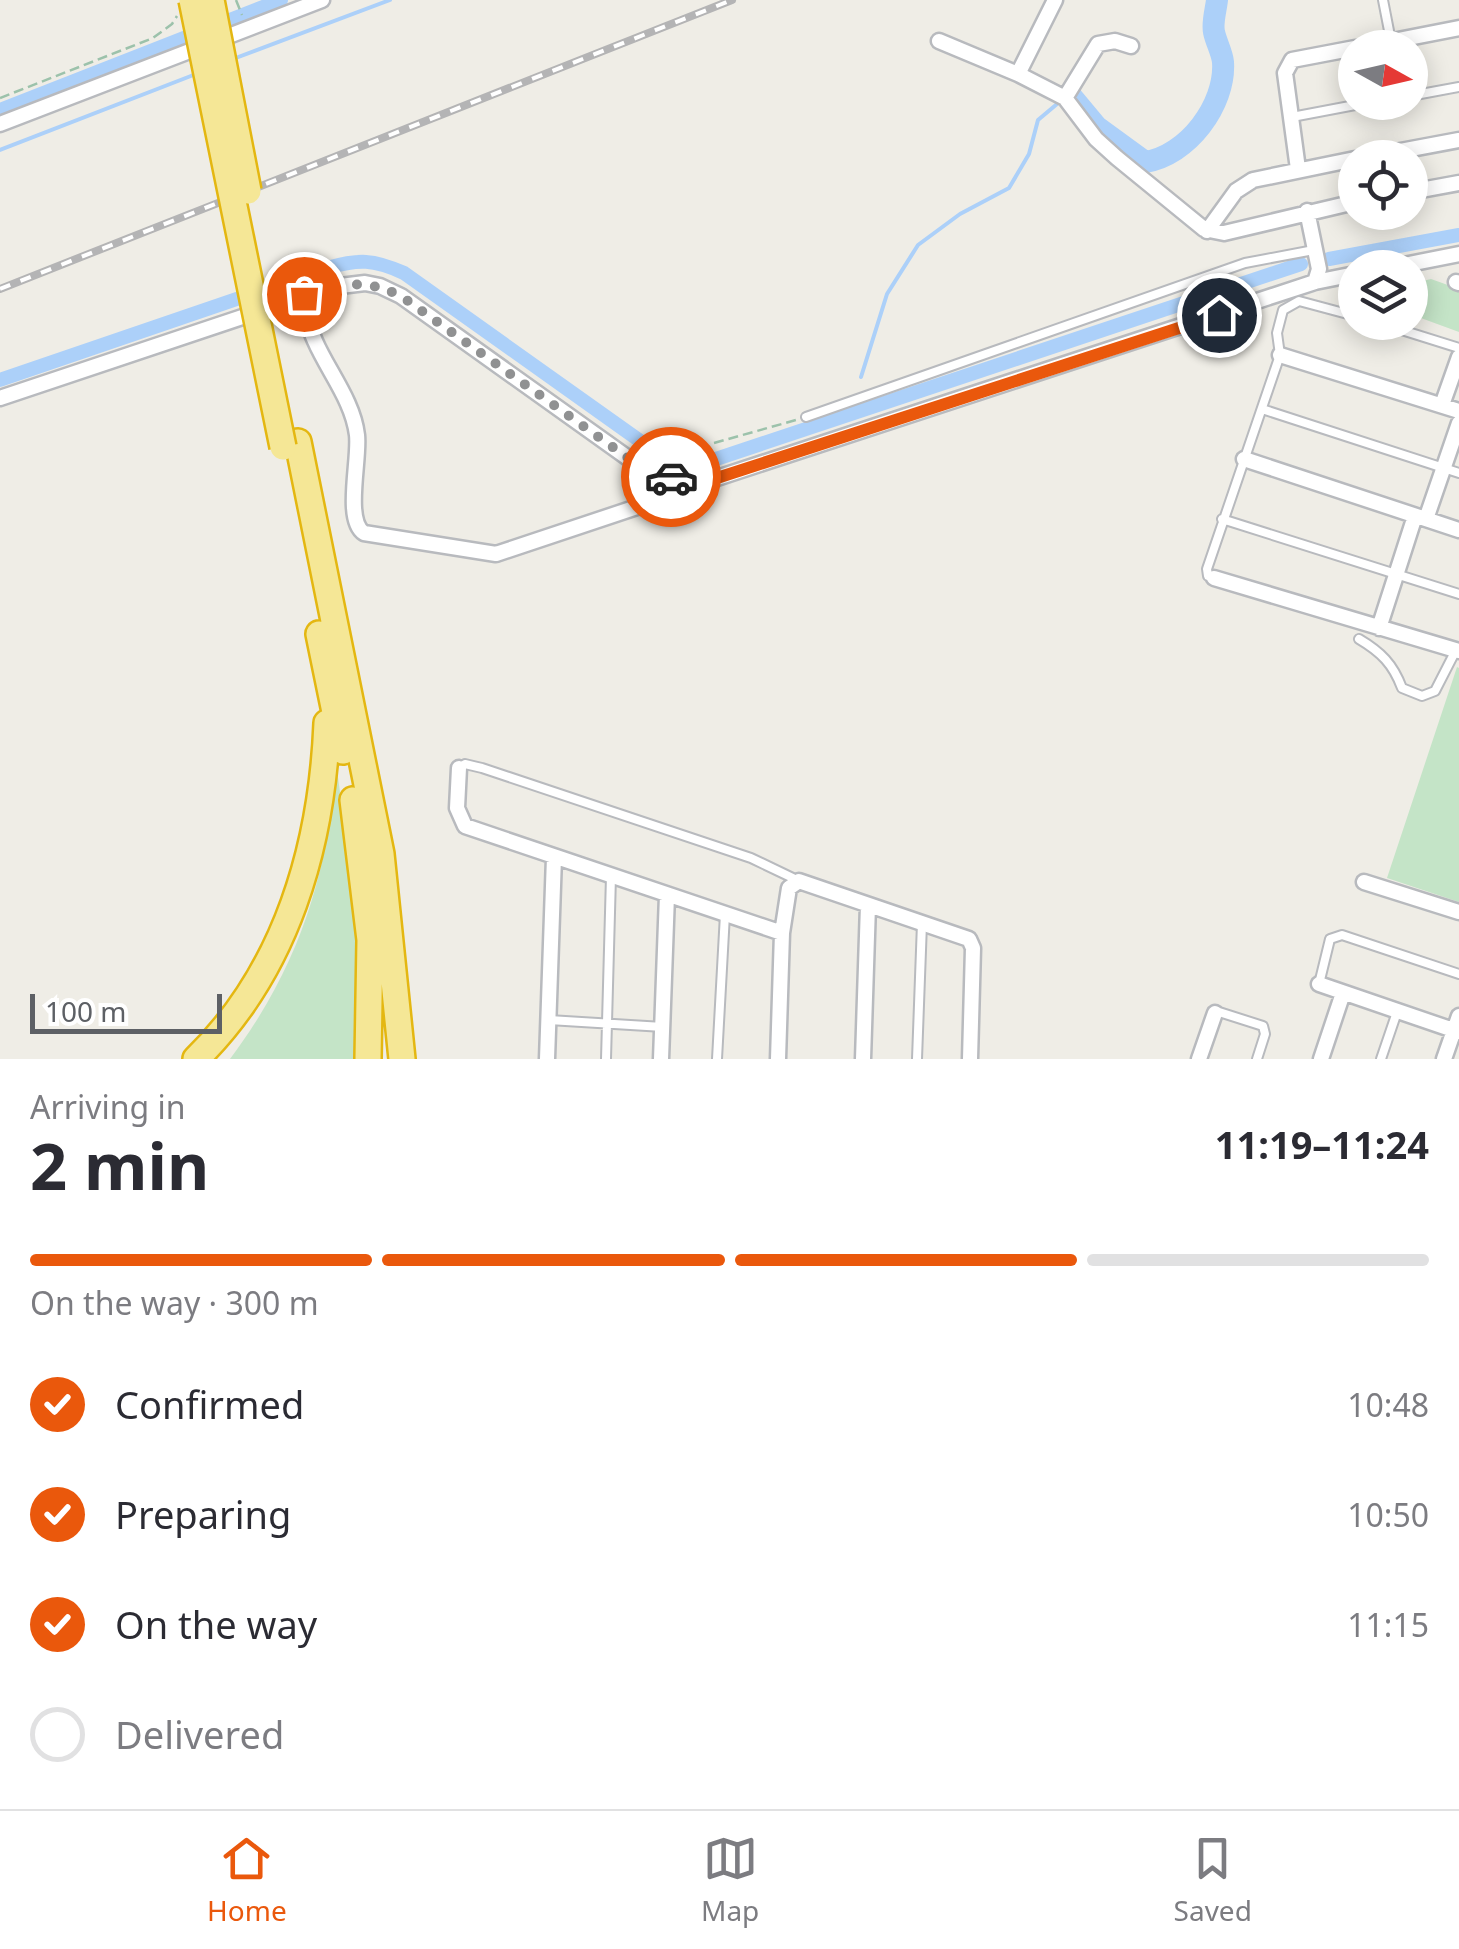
<!DOCTYPE html>
<meta charset="utf-8">
<style>
body{margin:0;font-family:"Noto Sans",sans-serif;background:#f2f2f3;color:#2b2b33;height:100vh;display:flex;flex-direction:column;font-size:38px;white-space:nowrap}
*{box-sizing:border-box;margin:0}
p{font-size:32px;color:#7c7c81}
.icon{flex:none;width:55px;height:55px;fill:none;stroke:currentColor;stroke-width:2;stroke-linecap:round;stroke-linejoin:round}
.map{position:relative;height:1059px;overflow:hidden}
.panel{display:flex;flex-direction:column;background:#fff;flex:1}
.panel>*{flex:none}
.needle{width:65px;rotate:98deg}
.controls{position:absolute;left:1338px;top:30px;display:grid;gap:20px}
.controls a{display:grid;place-items:center;width:90px;height:90px;border-radius:50%;background:#fff;box-shadow:0 5px 25px #0003;font-size:50px}
.scale{position:absolute;left:30px;bottom:25px;width:192px;box-sizing:border-box;padding-left:10px;border:5px solid #5d6065;border-top:0;font-size:28px;line-height:35px;white-space:nowrap;color:#5d6065;-webkit-text-stroke:8px #fff;paint-order:stroke}
.pin{position:absolute;display:grid;place-items:center;width:85px;height:85px;color:#fff;margin:-42px;border:5px solid #fff;border-radius:50%;box-shadow:0 2px 10px #0007}
.courier{position:absolute;display:grid;place-items:center;width:100px;height:100px;margin:-50px;border:8px solid #ea580c;border-radius:50%;background:#fff;color:#222;box-shadow:0 2px 12px #0007}
.summary em{font-style:normal;font-weight:700}
.summary div{display:flex;flex-direction:column-reverse}
.summary{display:flex;align-items:center;justify-content:space-between;height:170px;padding:0 30px}
h1{font-size:65px;font-weight:700;line-height:75px}
.bar{display:grid;grid-template-columns:repeat(4,1fr);gap:15px 10px;align-content:center;height:120px;padding:0 30px}
.bar i{height:12px;border-radius:8px;background:#e1e1e2}
.bar .selected{background:#ea580c}
.bar p{grid-column:span 4}
ol{padding:0 30px;list-style:none}
li{display:flex;align-items:center;gap:30px;height:110px}
li p{margin-inline-start:auto}
li .icon{padding:10px;border-radius:50%;background:#ea580c;color:#fff;stroke-width:4}
li:last-child{color:#7c7c81}
li i{width:55px;height:55px;border:5px solid #e1e1e2;border-radius:50%}
.tabs{display:flex;justify-content:space-around;align-items:center;height:140px;border-top:2px solid #e1e1e2;background:#fff;font-size:28px;color:#7c7c81}
.tabs a{display:grid;justify-items:center;gap:5px}
.tabs .selected{color:#ea580c}
.map>svg:first-child{display:block}
.green{fill:#c4e4c7}
.lines{fill:none;stroke-linecap:round;stroke-linejoin:round}
.stream{stroke:#acd0f9;stroke-width:4}
.canal{stroke:#acd0f9;stroke-width:14}
.river{stroke:#acd0f9;stroke-width:22}
.service-casing{stroke:#b8babe;stroke-width:12}
.minor-casing{stroke:#b8babe;stroke-width:19}
.motorway-casing{stroke:#e4b711;stroke-width:30}
.path{stroke:#9cc2ab;stroke-width:2.5;stroke-dasharray:10 5;stroke-linecap:butt}
.service{stroke:#fff;stroke-width:8}
.minor{stroke:#fff;stroke-width:14}
.motorway{stroke:#f5e796;stroke-width:25}
.rail-casing{stroke:#b4b4b5;stroke-width:8}
.rail{stroke:#fff;stroke-width:4;stroke-dasharray:11;stroke-linecap:butt}
.motorway-bridge-casing{stroke:#e4b711;stroke-width:30;stroke-linecap:butt}
.motorway-bridge{stroke:#f5e796;stroke-width:25}
.done{stroke:#909192;stroke-width:10;stroke-dasharray:0 18}
.route{stroke:#ea580c;stroke-width:12}
</style>
<div class="map">
<svg width="1459" height="1059" viewBox="0 0 1459 1059">
<rect width="100%" height="100%" fill="#efede6"/>
<path class="green" d="M1431,279L1459,289V332L1410,314V284Z
M1457,667L1459,668V902L1387,878Z
M337,770L360,940L356,1059H230C298,968 325,882 337,770Z"/>
<g class="lines">
<path class="stream" d="M233,59L390,0
M0,150L196,74
M861,377L887,294L918,245L960,214L1009,188L1029,154L1038,120L1057,104"/>
<path class="canal" d="M0,110L281,0
M1329,259L1459,235
M0,380L327,268C359,259 373,259 404,273L650,448L713,460L1301,264"/>
<path class="river" d="M1072,97L1097,127L1145,162C1187,156 1226,105 1223,62C1222,52 1216,42 1214,32C1212,22 1216,10 1217,0"/>
<defs>
<path id="service" d="M1383,0L1391,41
M1410,96L1459,87
M1292,117L1371,102
M1376,322L1459,348
M1262,409L1459,473
M806,417L1245,263L1314,250
M1222,519L1459,594
M1214,578L1208,576L1207,569L1280,355L1277,333L1283,310L1299,301L1355,316
M1359,639C1381,652 1393,664 1402,688L1422,696L1435,691L1456,650
M459,768L465,764L482,768L751,858L797,880
M1319,984L1330,939L1342,935L1459,974
M1216,1011L1263,1026L1265,1034L1257,1059
M549,1020L663,1027
M606,1059L611,876
M717,1059L725,914
M917,1059L922,923
M1381,1059L1397,1012"/>
<path id="minor" d="M1055,0L1018,74L1065,98L1096,139L1117,158L1204,229L1224,233L1355,202
M939,41L1018,74
M1357,48L1459,28
M1065,98L1098,44L1115,41L1131,46
M0,124L322,0
M1363,158L1459,140
M1298,169L1285,73L1292,60L1355,48
M1410,192L1459,183
M1307,211L1319,269L1315,282
M1207,231L1236,191L1253,180L1355,159
M1389,268L1459,254
M1456,282L1459,283
M304,295C307,310 308,327 315,341C328,371 353,401 357,435C360,459 344,520 364,533L496,554L667,497L686,481
M1280,355L1459,411
M0,398L332,287L365,283L380,286L401,296L628,458C658,474 683,484 717,478L1315,282L1355,274
M1442,405L1459,357
M1244,459L1459,530
M1426,519L1459,423
M1214,578L1459,651
M1379,628L1415,516
M459,768L457,808L465,826L782,933
M1364,882L1459,912
M1319,984L1459,1032
M547,1059L554,857
M661,1059L667,895
M778,1059L782,933L789,888L799,881L969,939L973,948L970,1059
M863,1059L868,905
M1199,1059L1215,1013
M1321,1059L1343,993
M1444,1059L1459,1016"/>
<path id="motorway" d="M298,442L381,854L402,1059
M319,634L343,751
M353,800L370,940L368,1059
M196,1059C287,970 322,846 327,723"/>
</defs>
<use href="#service" class="service-casing"/>
<use href="#minor" class="minor-casing"/>
<use href="#motorway" class="motorway-casing"/>
<path class="path" d="M236,0L242,15
M0,98L153,38L172,24L177,16
M714,443L796,420"/>
<use href="#service" class="service"/>
<use href="#minor" class="minor"/>
<use href="#motorway" class="motorway"/>
<defs>
<path id="rail" d="M0,289L732,0"/>
</defs>
<use href="#rail" class="rail-casing"/>
<use href="#rail" class="rail"/>
<defs>
<path id="motorway-bridge" d="M192,0L283,447
M211,0L248,191"/>
</defs>
<use href="#motorway-bridge" class="motorway-bridge-casing"/>
<use href="#motorway-bridge" class="motorway-bridge"/>
</g>
<g class="lines">
<path class="done" d="M304,294C342,284 364,278 401,296L628,458L671,477"/>
<path class="route" d="M671,477L691,481L717,478L1219,315"/>
</g>
</svg>
<div class="controls">
<a><svg class="needle" viewBox="-14 -14 28 28"><path d="M0-13l5 13h-10z" fill="#e53935"/><path d="M0 13l5-13h-10z" fill="#7c7c81"/></svg></a>
<a><svg class="icon" aria-label="locate" viewBox="0 0 24 24"><circle cx="12" cy="12" r="6"/><path d="M12 2v4M12 18v4M2 12h4M18 12h4"/></svg></a>
<a><svg class="icon" aria-label="layers" viewBox="0 0 24 24"><path d="M12 4l9 5-9 5-9-5zM3 14l9 5 9-5"/></svg></a>
</div>
<div class="scale">100 m</div>
<div class="pin" style="left:304px;top:294px;background:#ea580c"><svg class="icon" aria-label="bag" viewBox="0 0 24 24"><path d="M5 8h14l-1 12H6zM9 8a3 3 0 0 1 6 0"/></svg></div>
<div class="pin" style="left:1219px;top:315px;background:#1f2937"><svg class="icon" aria-label="home" viewBox="0 0 24 24"><path d="M3 11l9-7 9 7M6 9v11h12V9"/></svg></div>
<div class="courier" style="left:671px;top:477px"><svg class="icon" aria-label="car" viewBox="0 0 24 24"><path d="M5 17H2v-5l4-1 3-4h7l3 4 3 1v5h-3M9 17h6M6 11h13"/><circle cx="7" cy="17" r="2"/><circle cx="17" cy="17" r="2"/></svg></div>
</div>
<section class="panel">
<div class="summary"><div><h1>2 min</h1><p>Arriving in</p></div><em>11:19–11:24</em></div>
<div class="bar"><i class="selected"></i><i class="selected"></i><i class="selected"></i><i></i><p>On the way · 300 m</p></div>
<ol>
<li><svg class="icon" aria-label="check" viewBox="0 0 24 24"><path d="M5 12l5 5 9-10"/></svg>Confirmed<p>10:48</p></li>
<li><svg class="icon" aria-label="check" viewBox="0 0 24 24"><path d="M5 12l5 5 9-10"/></svg>Preparing<p>10:50</p></li>
<li><svg class="icon" aria-label="check" viewBox="0 0 24 24"><path d="M5 12l5 5 9-10"/></svg>On the way<p>11:15</p></li>
<li><i></i>Delivered</li>
</ol>
</section>
<nav class="tabs">
<a class="selected"><svg class="icon" aria-label="home" viewBox="0 0 24 24"><path d="M3 11l9-7 9 7M6 9v11h12V9"/></svg>Home</a>
<a><svg class="icon" aria-label="map" viewBox="0 0 24 24"><path d="M3 6l6-2 6 2 6-2v14l-6 2-6-2-6 2zM9 4v14M15 6v14"/></svg>Map</a>
<a><svg class="icon" aria-label="saved" viewBox="0 0 24 24"><path d="M7 4h10v16l-5-4-5 4z"/></svg>Saved</a>
</nav>
